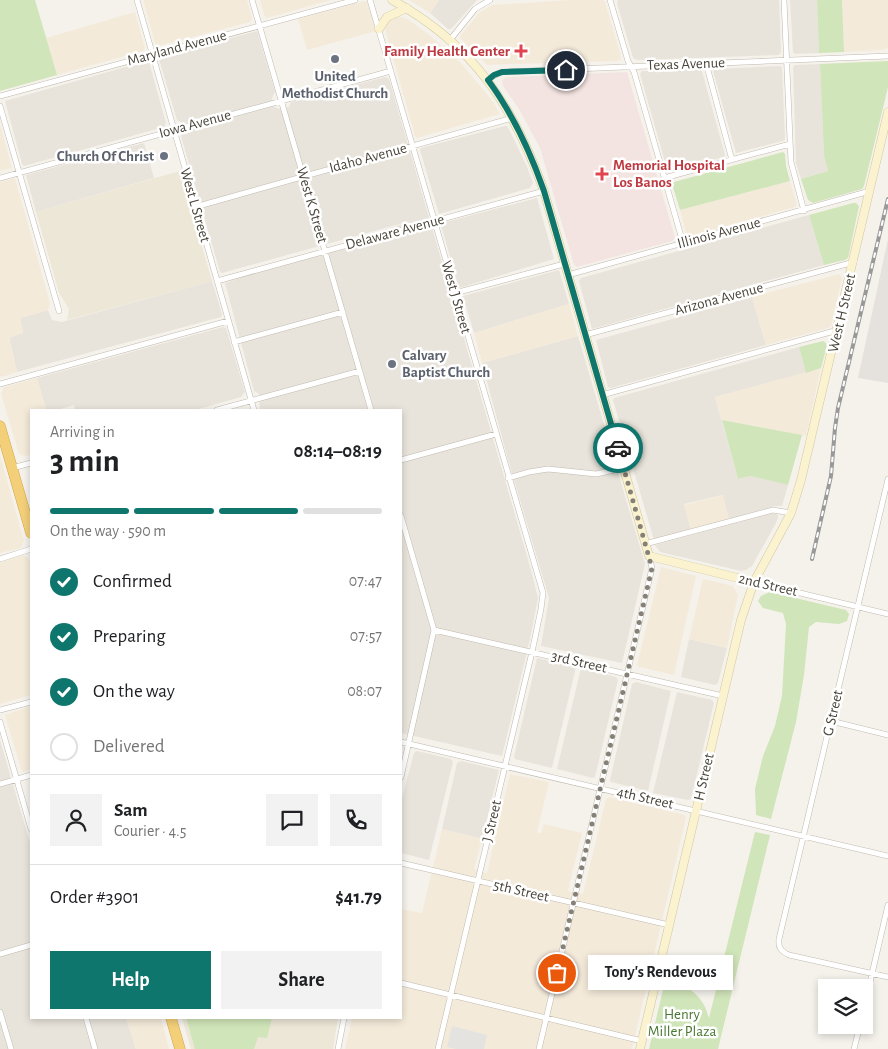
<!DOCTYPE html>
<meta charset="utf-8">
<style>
body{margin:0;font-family:"Alegreya Sans",sans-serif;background:#f2f2f2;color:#202124;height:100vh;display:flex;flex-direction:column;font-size:19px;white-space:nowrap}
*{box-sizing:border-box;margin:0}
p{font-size:16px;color:#757577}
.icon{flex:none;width:28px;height:28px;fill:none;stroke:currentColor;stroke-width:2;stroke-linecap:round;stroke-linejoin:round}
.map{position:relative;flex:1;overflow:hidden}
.side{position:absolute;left:30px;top:409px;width:372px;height:610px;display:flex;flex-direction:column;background:#fff;border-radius:0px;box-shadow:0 2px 8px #0003}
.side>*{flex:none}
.tools{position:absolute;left:818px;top:979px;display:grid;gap:10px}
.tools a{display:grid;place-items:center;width:55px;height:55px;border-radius:0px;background:#fff;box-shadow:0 2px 8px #0003;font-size:25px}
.pin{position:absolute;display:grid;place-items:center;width:42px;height:42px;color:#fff;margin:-21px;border:2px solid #fff;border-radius:50%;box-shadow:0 1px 5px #0007}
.courier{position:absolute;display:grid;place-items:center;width:50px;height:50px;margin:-25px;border:4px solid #0f766e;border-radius:50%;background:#fff;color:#222;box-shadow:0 1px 6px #0007}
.bubble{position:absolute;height:35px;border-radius:0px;background:#fff;box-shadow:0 2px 8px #0003;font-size:16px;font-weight:600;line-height:35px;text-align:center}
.overview em{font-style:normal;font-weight:600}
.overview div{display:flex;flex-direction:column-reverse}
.overview{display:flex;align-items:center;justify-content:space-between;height:85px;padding:0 20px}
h1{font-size:32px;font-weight:600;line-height:38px}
.bar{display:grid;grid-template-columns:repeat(4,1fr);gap:8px 5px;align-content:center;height:60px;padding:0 20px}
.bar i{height:6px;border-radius:4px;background:#e0e0e0}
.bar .on{background:#0f766e}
.bar p{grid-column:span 4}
.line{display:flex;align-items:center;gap:12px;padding:0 20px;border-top:1px solid #e0e0e0}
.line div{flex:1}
.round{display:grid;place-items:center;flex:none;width:52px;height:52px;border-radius:0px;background:#f2f2f2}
ol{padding:0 20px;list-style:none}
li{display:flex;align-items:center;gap:15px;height:55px}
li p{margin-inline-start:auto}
li .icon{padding:5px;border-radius:50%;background:#0f766e;color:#fff;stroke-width:4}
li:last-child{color:#757577}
li i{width:28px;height:28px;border:2px solid #e0e0e0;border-radius:50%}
.cta{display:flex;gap:10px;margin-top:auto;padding:10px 20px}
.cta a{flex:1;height:58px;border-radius:0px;background:#0f766e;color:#fff;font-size:20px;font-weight:600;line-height:58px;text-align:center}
.cta a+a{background:#f2f2f2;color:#202124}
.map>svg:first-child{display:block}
.residential{fill:#e8e4db}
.commercial{fill:#f4eada}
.industrial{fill:#e5e2dd}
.education{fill:#ede7d7}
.medical{fill:#f4e4e1}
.green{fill:#d0e5b9}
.parking{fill:#e4e3e0}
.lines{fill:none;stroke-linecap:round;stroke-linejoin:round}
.street-casing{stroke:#c0baaf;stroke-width:6}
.secondary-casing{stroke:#d1c69f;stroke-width:9}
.highway-casing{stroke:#d2a449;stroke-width:11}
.street{stroke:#fff;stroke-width:5}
.secondary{stroke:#fbf2d0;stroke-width:8}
.highway{stroke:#f3cf79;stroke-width:10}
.rail-casing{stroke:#999;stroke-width:4}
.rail{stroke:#fff;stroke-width:2;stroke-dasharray:5.5;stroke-linecap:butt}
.done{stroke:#858178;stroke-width:5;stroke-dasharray:0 9}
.route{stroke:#0f766e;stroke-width:6}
.health-dot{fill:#e0444e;stroke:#fff;stroke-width:2}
.worship-dot{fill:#6b7280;stroke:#fff;stroke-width:2}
.labels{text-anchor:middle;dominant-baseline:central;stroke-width:5;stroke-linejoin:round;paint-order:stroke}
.street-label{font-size:15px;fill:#49443a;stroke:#fff}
.health-label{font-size:15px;font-weight:bold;fill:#be3a42;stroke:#fff;text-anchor:end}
.worship-label{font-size:15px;font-weight:bold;fill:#5b616d;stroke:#fff}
.park-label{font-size:15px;fill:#497731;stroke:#fff}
</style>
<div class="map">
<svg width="888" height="1049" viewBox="0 0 888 1049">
<rect width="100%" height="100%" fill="#f5f2ec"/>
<path class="residential" d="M439,0H477L451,29H448L430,13Z
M618,0H779L781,52L779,55L637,60L633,58L617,3Z
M790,0H817L819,53L795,54L793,52Z
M257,31L275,92L272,98L274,107L280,109L289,107L291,102L385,77L389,79L531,570L538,598L530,639L502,756L401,733V410H260L259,394L254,391L225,283L414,220L222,273L220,272L181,136L183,132L181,122L177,120L159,59L160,57Z
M147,61L149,62L166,123L164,127L24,166L22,164L5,101Z
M820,64L824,156L828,171L801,179L796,163L793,67L795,65Z
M780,66L782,68L785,139L783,141L736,153L713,71L715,69Z
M700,69L702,71L725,155L724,157L670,171L667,169L640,74L642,71Z
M505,126H507L513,137L527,167L533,183L530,188L439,214L420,150L421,148Z
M144,143L154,178L36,212L26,175Z
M537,198L554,259L459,288L441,225L442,223Z
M809,215L824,265L592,329L579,281L581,278Z
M559,270L569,304L474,333L463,296Z
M212,281L222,314L221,317L17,372L9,337L23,333L20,318L48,310L52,320L62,322Z
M752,297L766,345L611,388L608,387L596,340Z
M223,327L226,328L245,392L241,397L195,410H75L74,405L57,410H46L37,378Z
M578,336L645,564L622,663L541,646L549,598L507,456L482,363Z
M799,347L806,373L715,397L738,479L750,476L788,485L782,506H775L729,519L722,495L684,504L691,530L654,540L613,400L614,398Z
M773,513L778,515V518L775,525L752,566L746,570L741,571L660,552L655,545Z
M689,639L727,648L718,683L715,685L681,677Z
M537,658L576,667L552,768L515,759L514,757Z
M581,668L616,677L618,680L595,777L593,778L557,769Z
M636,682L671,691L648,791L611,782L610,780L632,684Z
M677,692L712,700L714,703L691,799L688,800L653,793Z
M0,740L31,846V1018H126L136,1049H0Z
M417,751L451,759L453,762L429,860L401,853V802L414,753Z
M461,761L499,770L482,839L442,829L457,763Z"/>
<path class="commercial" d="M143,0H247L252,18L250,22L158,46L155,43Z
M260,0H331L267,18L264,15Z
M409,0H439L430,13Z
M570,0H603L605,2L621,56V59L618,61L487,65L460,38V36L480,12L492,5Z
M842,0H888V48L883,50L844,52Z
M365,1L368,3L376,31L307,50L298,19Z
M135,12L145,48L143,51L57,75L46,38Z
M398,16L406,18L427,33L461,63L491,99L500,114L417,138L415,136L385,29L390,18Z
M0,124L12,168L0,171Z
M15,178L50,303L48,310L20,318L23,333L9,338L17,372L2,377L0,376V182Z
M790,181L797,204L795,207L692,236L686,234L680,210Z
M839,274L842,278L831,326L828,328L766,345L752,297Z
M569,304L578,336L482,363L474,333Z
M821,368L806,436L722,420L715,397Z
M37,378L46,410H31V455L25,456L19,454L1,394L4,387Z
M0,455L24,541L21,548L0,553Z
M723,495L729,519L691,530L684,505Z
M23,555L29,559L31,565V695L0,704V562Z
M661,567L696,576L674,675L639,667L637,665Z
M703,579L733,586L738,595L727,648L689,639Z
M31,706V769L23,772L21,769L5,715Z
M510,774L549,782L537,833H541L544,824L582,833L568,891L583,894L606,799L609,797L685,815L686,818L632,1049H345L352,1018H401V909L422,913L442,829L482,839L474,869L487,873Z
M126,1018H161L169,1049H136Z"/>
<path class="industrial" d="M888,239V383L858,378Z"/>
<path class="education" d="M180,171L212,281L67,320L69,309L59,293L36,212Z
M182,1018H338L333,1049H191Z"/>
<path class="medical" d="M627,72L675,238L672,241L577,267L574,265L540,148L519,109L503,86L502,80L507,77Z"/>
<path class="green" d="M0,0H35L57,75L0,91Z
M817,0H842L844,52L819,53Z
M888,61V87L864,186L862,189L813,203L808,200L801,179L828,171L824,156L820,64Z
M783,152L785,154L786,166L790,181L680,210L672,184L674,182Z
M853,203H856L859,206L848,258L845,260L824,265L809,215Z
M823,341L826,343L827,346L821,368L806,373L799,347Z
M722,420L802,435L788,485L750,476L738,479Z
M770,592L846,610L849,614L847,621L839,624L816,622L809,627L804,675L796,722L771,819L756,815L755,789L763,756L775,726L782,696L786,624L783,613L763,608L758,601L761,596Z
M755,832L770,835L718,1049H649L665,981C682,984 697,990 705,1007C707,1011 708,1016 709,1018Z
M186,1018H272L267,1038L258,1037L254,1049H195Z"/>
<path class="parking" d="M452,1026L487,1035L484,1049H456L447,1047Z"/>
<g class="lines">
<defs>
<path id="street" d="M137,0L254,410
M252,0L371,410
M370,0L543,593L541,609L532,652L438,1049
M610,0L628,61L634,72L683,243
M784,0L791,162L804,211
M450,40L475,9L490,0
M706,63L732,160
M487,80L495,75L502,72L888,56
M0,96L355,0
M0,106L59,311
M0,178L391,71
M664,178L790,144
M195,207L512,118
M568,275L870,191
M217,281L544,191
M455,293L564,264
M585,335L854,262
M234,342L343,312
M0,384L228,321
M602,395L838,330
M217,410L360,371
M401,460L496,434
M12,468L31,463
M508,478L529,472L548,469L596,474L623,468
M888,479L779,939C778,948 781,951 789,955L888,977
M401,516L434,630L401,777
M645,544L773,510L791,513
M0,559L31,549
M754,582L888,614
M434,630L723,696
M0,710L31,702
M831,721L888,735
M0,722L31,829
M401,742L888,856
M0,784L31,775
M401,863L669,925
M0,954L31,945
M401,983L642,1041
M864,1008L888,905
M0,1012L11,1049
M86,1018L95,1049
M338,1049L344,1018
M539,1049L652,568L649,556
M854,1049L860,1025"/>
<path id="secondary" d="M392,0C474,45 513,105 544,191L649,556L754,582
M379,29L387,17L407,8
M640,1049L741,620L754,582L791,513L801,480L888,112"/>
<path id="highway" d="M0,426L31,533
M171,1018L180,1049"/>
</defs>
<use href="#street" class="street-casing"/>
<use href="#secondary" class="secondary-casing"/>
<use href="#highway" class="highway-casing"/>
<use href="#street" class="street"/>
<use href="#secondary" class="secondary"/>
<use href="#highway" class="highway"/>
<defs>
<path id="rail" d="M812,559L831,476L835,428L838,408L888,199"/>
</defs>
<use href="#rail" class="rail-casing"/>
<use href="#rail" class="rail"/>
</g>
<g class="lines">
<path class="done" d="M557,973L652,568L618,448"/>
<path class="route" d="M566,70L502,72L494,75L488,80C513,114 530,151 544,191L618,448"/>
</g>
<g class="health-dot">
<path d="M518.5 43.5h5v5h5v5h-5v5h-5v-5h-5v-5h5z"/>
<path d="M599.5 166.5h5v5h5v5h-5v5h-5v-5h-5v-5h5z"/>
</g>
<g class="worship-dot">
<circle cx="335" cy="59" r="5"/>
<circle cx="164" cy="156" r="5"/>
<circle cx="392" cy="364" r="5"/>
</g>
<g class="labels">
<g class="street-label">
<text transform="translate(177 48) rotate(-15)">Maryland Avenue</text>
<text transform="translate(686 64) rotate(-2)">Texas Avenue</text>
<text transform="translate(195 124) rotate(-15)">Iowa Avenue</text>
<text transform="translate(368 158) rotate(-15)">Idaho Avenue</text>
<text transform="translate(195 205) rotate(74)">West L Street</text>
<text transform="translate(312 205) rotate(74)">West K Street</text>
<text transform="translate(395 232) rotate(-15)">Delaware Avenue</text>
<text transform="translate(719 233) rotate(-15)">Illinois Avenue</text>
<text transform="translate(456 297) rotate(74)">West J Street</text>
<text transform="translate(719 299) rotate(-15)">Arizona Avenue</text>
<text transform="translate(842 313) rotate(-77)">West H Street</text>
<text transform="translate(768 585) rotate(13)">2nd Street</text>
<text transform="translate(579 662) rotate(13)">3rd Street</text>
<text transform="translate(833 713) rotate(-77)">G Street</text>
<text transform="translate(704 777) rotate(-77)">H Street</text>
<text transform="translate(645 798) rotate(13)">4th Street</text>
<text transform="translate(492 821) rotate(-77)">J Street</text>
<text transform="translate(521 891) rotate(13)">5th Street</text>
</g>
<g class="health-label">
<text x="510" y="51">Family Health Center</text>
<text x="613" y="165" text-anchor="start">Memorial Hospital<tspan x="613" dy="17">Los Banos</tspan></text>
</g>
<g class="worship-label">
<text x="335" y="76">United<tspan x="335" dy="17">Methodist Church</tspan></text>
<text x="154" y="156" text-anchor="end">Church Of Christ</text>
<text x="402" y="355" text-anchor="start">Calvary<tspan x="402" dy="17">Baptist Church</tspan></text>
</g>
<g class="park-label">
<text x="682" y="1014">Henry<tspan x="682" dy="17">Miller Plaza</tspan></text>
</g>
</g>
</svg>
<div class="tools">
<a><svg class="icon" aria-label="layers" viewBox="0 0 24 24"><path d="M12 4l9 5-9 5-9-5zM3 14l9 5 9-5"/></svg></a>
</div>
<div class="pin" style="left:557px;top:973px;background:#ea580c"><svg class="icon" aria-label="bag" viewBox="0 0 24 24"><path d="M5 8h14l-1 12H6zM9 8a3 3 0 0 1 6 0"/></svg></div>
<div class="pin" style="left:566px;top:70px;background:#1f2937"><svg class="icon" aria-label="home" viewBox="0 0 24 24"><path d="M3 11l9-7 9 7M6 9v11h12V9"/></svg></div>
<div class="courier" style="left:618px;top:448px"><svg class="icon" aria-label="car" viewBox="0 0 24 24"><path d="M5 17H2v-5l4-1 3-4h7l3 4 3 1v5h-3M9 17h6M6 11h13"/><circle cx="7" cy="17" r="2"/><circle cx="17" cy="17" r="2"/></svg></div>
<div class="bubble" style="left:588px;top:955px;width:145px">Tony's Rendevous</div>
<section class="side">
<div class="overview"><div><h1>3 min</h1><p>Arriving in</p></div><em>08:14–08:19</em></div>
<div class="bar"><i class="on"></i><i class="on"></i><i class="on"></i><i></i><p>On the way · 590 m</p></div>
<ol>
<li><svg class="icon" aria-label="check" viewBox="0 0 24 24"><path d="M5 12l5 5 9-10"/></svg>Confirmed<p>07:47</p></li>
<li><svg class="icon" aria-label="check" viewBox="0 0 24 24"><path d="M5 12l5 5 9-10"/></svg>Preparing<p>07:57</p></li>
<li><svg class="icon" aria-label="check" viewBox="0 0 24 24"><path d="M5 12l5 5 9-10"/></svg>On the way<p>08:07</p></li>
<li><i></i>Delivered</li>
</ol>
<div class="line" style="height:90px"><a class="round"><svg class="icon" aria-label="person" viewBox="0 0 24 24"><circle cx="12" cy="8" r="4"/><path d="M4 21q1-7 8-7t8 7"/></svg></a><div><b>Sam</b><p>Courier · 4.5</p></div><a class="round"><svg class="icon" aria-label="chat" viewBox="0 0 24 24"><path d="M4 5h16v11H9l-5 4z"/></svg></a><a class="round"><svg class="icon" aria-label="phone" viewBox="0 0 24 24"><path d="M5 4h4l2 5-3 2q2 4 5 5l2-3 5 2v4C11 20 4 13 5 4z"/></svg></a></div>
<div class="line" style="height:65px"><div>Order #3901</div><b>$41.79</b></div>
<div class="cta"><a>Help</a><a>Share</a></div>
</section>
</div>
